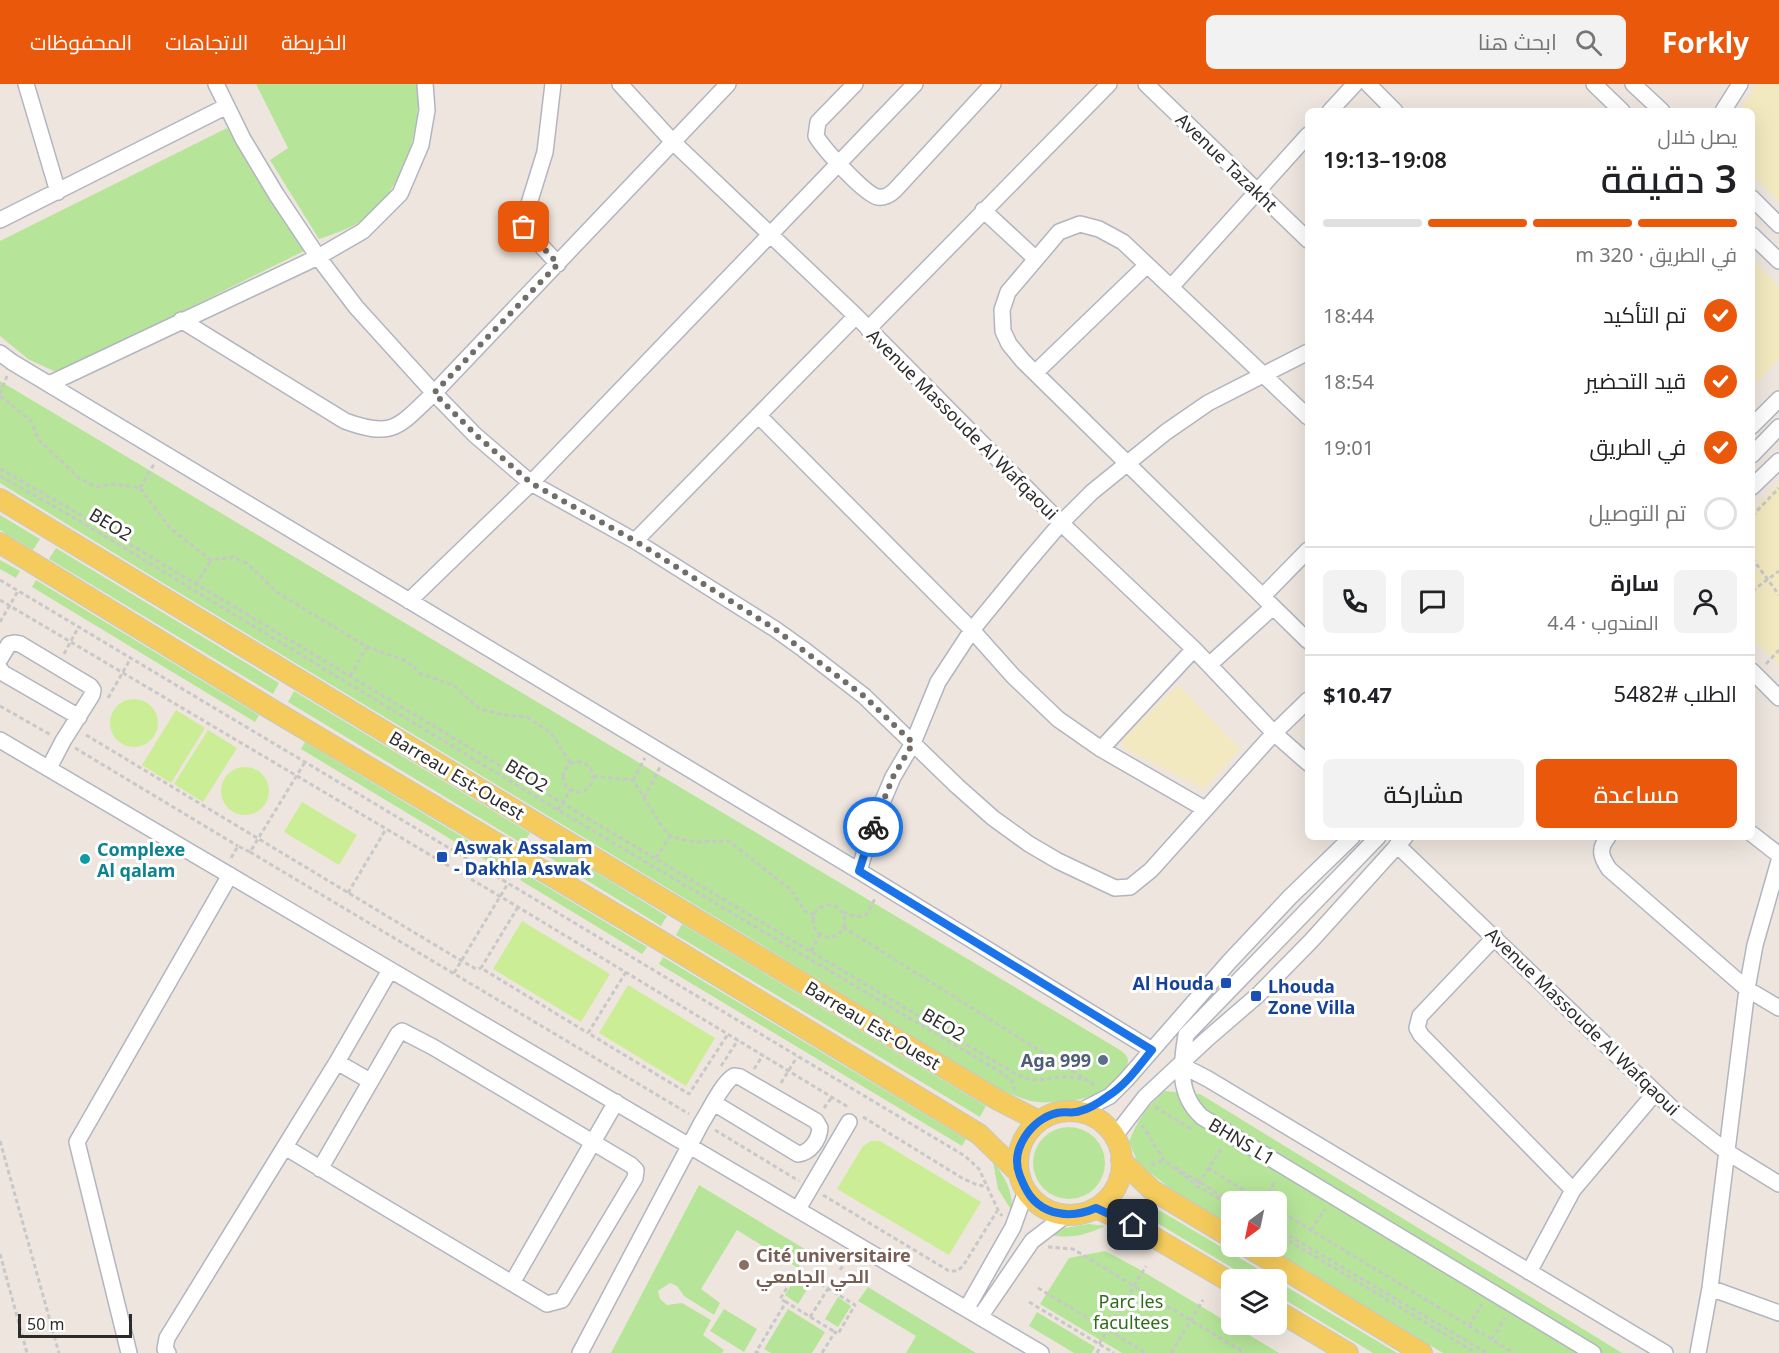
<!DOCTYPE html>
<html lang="ar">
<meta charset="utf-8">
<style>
body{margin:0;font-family:"Noto Sans",Cairo,sans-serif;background:#f2f2f2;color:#202124;direction:rtl;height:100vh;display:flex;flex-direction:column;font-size:22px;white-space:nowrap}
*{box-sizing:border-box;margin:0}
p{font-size:20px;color:#757577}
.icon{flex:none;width:33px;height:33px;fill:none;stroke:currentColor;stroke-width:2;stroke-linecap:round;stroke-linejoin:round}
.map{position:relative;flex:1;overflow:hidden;direction:ltr}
.panel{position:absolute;left:1305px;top:24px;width:450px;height:732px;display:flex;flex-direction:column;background:#fff;border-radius:9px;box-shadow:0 6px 24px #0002;direction:rtl}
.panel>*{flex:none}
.needle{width:39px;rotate:213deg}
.controls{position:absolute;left:1221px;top:1107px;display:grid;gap:12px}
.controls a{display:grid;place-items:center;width:66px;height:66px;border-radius:9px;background:#fff;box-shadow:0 6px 24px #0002;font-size:30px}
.scale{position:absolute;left:18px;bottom:15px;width:114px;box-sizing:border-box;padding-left:6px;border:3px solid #2c2c2c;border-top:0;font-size:16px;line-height:21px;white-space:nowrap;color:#2c2c2c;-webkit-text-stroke:4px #fff;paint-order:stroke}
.pin{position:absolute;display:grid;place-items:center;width:51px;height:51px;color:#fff;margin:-26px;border-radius:12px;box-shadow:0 3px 9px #0006}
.courier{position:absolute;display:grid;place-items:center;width:60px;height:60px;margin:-30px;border:4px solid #1a73e8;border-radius:50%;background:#fff;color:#222;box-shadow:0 2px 8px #0007}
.summary em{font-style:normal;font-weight:600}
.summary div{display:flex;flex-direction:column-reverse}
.summary{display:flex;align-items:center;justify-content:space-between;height:102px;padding:0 18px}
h1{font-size:39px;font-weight:600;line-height:45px}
.bar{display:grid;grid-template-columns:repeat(4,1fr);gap:9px 6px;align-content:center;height:72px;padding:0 18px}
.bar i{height:8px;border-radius:4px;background:#e0e0e0}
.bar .current{background:#ea580c}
.bar p{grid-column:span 4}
.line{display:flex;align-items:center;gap:15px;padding:0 18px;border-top:2px solid #e0e0e0}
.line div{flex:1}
.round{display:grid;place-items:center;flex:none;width:63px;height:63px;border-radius:9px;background:#f2f2f2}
ol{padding:0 18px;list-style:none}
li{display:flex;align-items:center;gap:18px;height:66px}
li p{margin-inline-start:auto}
li .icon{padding:6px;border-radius:50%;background:#ea580c;color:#fff;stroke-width:4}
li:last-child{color:#757577}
li i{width:33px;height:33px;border:3px solid #e0e0e0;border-radius:50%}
.action{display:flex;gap:12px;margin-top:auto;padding:12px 18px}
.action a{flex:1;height:69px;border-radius:9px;background:#ea580c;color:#fff;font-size:24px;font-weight:600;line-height:69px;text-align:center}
.action a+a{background:#f2f2f2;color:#202124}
header{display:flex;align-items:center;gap:36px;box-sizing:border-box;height:84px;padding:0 30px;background:#ea580c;color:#fff}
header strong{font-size:28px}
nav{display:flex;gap:33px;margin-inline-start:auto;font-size:21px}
.search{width:420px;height:54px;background:#f2f2f2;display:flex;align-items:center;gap:15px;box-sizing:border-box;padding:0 21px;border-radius:9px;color:#757577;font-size:22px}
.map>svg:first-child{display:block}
.green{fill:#b6e599}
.sand{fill:#f3e9c0}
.pitch{fill:#cbed95}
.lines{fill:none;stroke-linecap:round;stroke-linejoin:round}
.minor-casing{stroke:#b2b5c0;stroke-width:18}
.major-casing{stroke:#c8c8c8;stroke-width:22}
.path{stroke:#c8c8c8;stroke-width:3;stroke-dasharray:4.5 3;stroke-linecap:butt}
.minor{stroke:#fff;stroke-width:15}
.major{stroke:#f4cb5c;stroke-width:20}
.done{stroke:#706d6a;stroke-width:6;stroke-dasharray:0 10.8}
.route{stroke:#1a73e8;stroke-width:8}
.transit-dot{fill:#1a4fb4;stroke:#fff;stroke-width:2}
.culture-dot{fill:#0f9aa8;stroke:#fff;stroke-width:2}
.service-dot{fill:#5c6f8a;stroke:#fff;stroke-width:2}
.education-dot{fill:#8d6e63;stroke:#fff;stroke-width:2}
.labels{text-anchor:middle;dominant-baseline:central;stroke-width:6;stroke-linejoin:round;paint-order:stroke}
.street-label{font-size:18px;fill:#2c2c2c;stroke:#fff}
.transit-label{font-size:18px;font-weight:bold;fill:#164399;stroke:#fff;text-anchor:start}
.culture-label{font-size:18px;font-weight:bold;fill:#0d838f;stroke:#fff;text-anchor:start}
.service-label{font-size:18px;font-weight:bold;fill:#4e5e75;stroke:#fff;text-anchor:end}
.education-label{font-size:18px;font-weight:bold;fill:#785e54;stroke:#fff;text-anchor:start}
.park-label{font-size:18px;fill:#2d6c19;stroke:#fff}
</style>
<header>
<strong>Forkly</strong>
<div class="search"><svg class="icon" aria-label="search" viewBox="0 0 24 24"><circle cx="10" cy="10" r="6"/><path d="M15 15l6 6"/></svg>ابحث هنا</div>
<nav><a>الخريطة</a><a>الاتجاهات</a><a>المحفوظات</a></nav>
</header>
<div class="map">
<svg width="1779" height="1269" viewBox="0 0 1779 1269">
<rect width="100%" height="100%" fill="#eee6de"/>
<path class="green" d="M256,0H419C419,40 410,82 385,114C381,119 378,125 373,129C358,141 338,149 319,155L270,76L288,64Z
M227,44L304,167L58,289L28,275L0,252V157Z
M0,297L1120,966C1124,969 1128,972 1128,977C1127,989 1103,1009 1092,1012C1079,1017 1051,1019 1037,1018C1025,1017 1012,1010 1001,1006L140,485L0,399Z
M0,431L40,455L33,466L0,446Z
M56,464L279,599L273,610L49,475Z
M0,476L20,487L16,494L0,485Z
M36,496L259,631L255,638L32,503Z
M294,607L530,749L523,760L288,618Z
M305,658L509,781L505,788L301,665Z
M545,757L667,832L661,842L539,767Z
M524,789L647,863L642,870L520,796Z
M682,840L986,1022L980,1033L676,851Z
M663,873L966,1055L962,1062L659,880Z
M1165,1007L1200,1010L1622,1269H1443L1266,1163L1276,1162V1118H1232L1231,1142L1176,1109L1138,1079L1129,1058C1136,1038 1148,1021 1165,1007Z
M1033 1079a36 36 0 1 1 72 0a36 36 0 1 1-72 0Z
M993,1078C1005,1092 1013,1108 1012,1127L998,1105Z
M699,1101L808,1167L798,1184L737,1146L701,1205L720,1219L714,1231L684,1212L677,1202L670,1199L658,1207L660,1215L667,1221L682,1219L711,1236L703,1251L724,1266L722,1269H611Z
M1159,1126L1275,1195H1251L1152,1136Z
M1089,1140L1105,1142C1086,1151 1071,1155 1051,1151L1064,1144Z
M1105,1167L1137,1184L1279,1269H1122L1040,1220L1069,1174Z
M798,1190L811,1199L798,1220L785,1211Z
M1276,1197H1277L1397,1269H1373L1277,1211Z
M868,1203L976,1269H906L916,1252L858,1217Z
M838,1213L851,1222L838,1243L825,1235Z
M724,1225L757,1245L744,1268L710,1247Z
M788,1225L825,1248L812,1269H771L764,1265Z
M1037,1228L1095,1263L1092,1269H1074L1029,1242Z"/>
<path class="sand" d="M1758,0H1779V117L1752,91V27H1739Z
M1752,175L1779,203V275L1752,303Z
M1779,399V581L1752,555V427Z
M1178,601L1240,665L1204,705L1123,664V655Z"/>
<path class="pitch" d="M110 639a24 24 0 1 1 48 0a24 24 0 1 1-48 0Z
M176,626L205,644L171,699L142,681Z
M208,646L237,664L203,718L174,700Z
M221 707a24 24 0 1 1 48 0a24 24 0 1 1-48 0Z
M302,718L357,751L339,781L284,748Z
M522,837L610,890L581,938L493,885Z
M628,901L715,954L686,1002L599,949Z
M871,1057H880L981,1118L949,1171L837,1105L863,1062Z"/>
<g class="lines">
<defs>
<path id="minor" d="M26,0L58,108
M216,0L243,55L276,110L318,173L356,223L434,309L475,351L531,399L635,457L775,545L803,565L864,612L957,702L993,734L1029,760L1058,777L1115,804L1130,803L1151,786L1274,649L1308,616
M553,0L545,68L523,139L524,143L558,180
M620,0L673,58L856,232L1061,439L1194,565L1274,649L1308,679
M855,0L818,38L816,52C823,64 865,111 878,113C885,114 890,111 895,106L993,0
M1146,0L1308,156
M1368,0L1395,27
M1594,0L1622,27
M1633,0L1662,27
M1330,27L1355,0
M1723,27L1740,0
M1752,114L1779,141
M983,126L1036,175
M0,136L227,22
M1752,151L1779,177
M1171,203L1308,51
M181,236L345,337C394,355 399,342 434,309L728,0
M868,245L1109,0
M0,269L12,278L859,787L1152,966
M1035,289L1147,181
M49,300L318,173L363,147L400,110L421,61L427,26L425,0
M759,332L972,546L1013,592L1058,635L1101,665L1205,725
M1308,333L1123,158L1099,145L1080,140L1059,148L1008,208L1002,226L1003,247L1009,260L1023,277L1308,557
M1752,342L1779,315
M1752,371L1779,343
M1752,403L1779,377
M635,457L856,232
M1263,512L1308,466
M409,517L531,399L915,0
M0,575L9,560L14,559L20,560L90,602L93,606L92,611L63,657L49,684
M1209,581L1273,523
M0,585L3,589L79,633
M1752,587L1779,614
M0,656L1041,1269
M1101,665L1194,565
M1752,750L1779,771
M1378,753L1186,951C1181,981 1177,1010 1202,1033L1593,1269
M1608,753C1598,765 1601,773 1609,785L1747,905L1779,924
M1397,761L1675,1027L1727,1068L1779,1100
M859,787L873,740L893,693L913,659L938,598L972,546L1026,480L1061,439L1092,408L1166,348L1208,319L1308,268
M1495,853L1420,932L1417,944L1421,951L1573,1106
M337,978L370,997
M1181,981L1208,995L1665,1269
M1079,1028L1110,1012L1126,996L1229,878L1290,813L1352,753
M1114,1053L1145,1013L1207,955L1258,911L1311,857L1405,753
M285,1063C372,1116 460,1168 547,1220L562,1216L635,1094L636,1086L631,1081L433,963L402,947L398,950L320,1085
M798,1125L849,1038
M1529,1188L1573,1106L1655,1009
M512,1199L616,1018
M1710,1204L1779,1229
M967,1224L1013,1143L1026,1107
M980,1233L1032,1157L1066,1131
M129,1269L77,1058L230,791
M168,1269L165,1265L167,1254L337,978L390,886
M580,1269L702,1038C710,1026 722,999 734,992L740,993L816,1037L820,1044C819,1056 810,1069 798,1070L714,1019
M1698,1269L1710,1204L1747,905L1755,861L1779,777"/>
<path id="major" d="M0,415L544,744L998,1016L1039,1037
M0,459L271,625L661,857L979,1050L1018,1088
M1018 1079a52 52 0 1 1 104 0a52 52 0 1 1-104 0Z
M1121,1076L1152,1106L1232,1154
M1096,1124L1133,1141L1232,1199
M1246,1162L1422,1269
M1276,1226L1348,1269"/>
</defs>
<use href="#minor" class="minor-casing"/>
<use href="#major" class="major-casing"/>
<path class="path" d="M0,310L7,292
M0,312L31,337L39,356L79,394L96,403L115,400L140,404L170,444L211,476L234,473L248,480L278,509L367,563L407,577L421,590L453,601L480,625L503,631L527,633L551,649L571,680
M0,385L69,424L1014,989C1037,1000 1039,995 1062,993C1071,992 1081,995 1091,997
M0,392L66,429L558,726L997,986L1011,995L1015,1006
M140,404L154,380
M1752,432L1779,404
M1752,474L1779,511
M0,496L965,1072L979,1085L998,1126L1002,1132
M196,501L211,476
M1752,507L1779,487
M0,516L518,823L848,1023
M0,538L18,507
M64,570L79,542
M1766,580L1779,566
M350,592L367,563
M108,614L131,574
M0,622L51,651
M86,651L455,873L476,885L481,884
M75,664L238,762
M563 693a15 15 0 1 1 30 0a15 15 0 1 1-30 0Z
M593,692L633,696L661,741L670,752L694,758L729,757L790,805L805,827L815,831
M633,696L645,674
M644,714L660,683
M558,726L570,706
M250,768L689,1030
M231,774L238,762L250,768L305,678
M656,774L670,752
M348,809L386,745
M813 837a16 16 0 1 1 32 0a16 16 0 1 1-32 0Z
M518,823L481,884L588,949
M843,828L856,833L866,831L876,813
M843,843L1096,1002
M811,867L820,850
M626,888L588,949L689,1010L728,950
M454,889L507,801
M721,982L738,956
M754,985L763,971
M781,999L797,973
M1155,1023L1193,1046
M824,1024L832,1013
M863,1033L962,1094L975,1100L987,1103
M1142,1041L1164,1076L1197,1102L1232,1122
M715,1046L799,1097
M0,1057L59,1269
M1151,1081L1164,1076
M1175,1083L1232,1118
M1208,1084L1263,1118L1276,1096
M1198,1100L1222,1064
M823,1111L949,1187H957L963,1182L997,1127
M1276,1125L1514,1269
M1276,1144L1487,1269
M1311,1146L1325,1125
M1276,1149L1476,1269
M1048,1163L1073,1165L1245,1269
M0,1170L27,1269
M840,1186L849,1173
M1038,1204L1146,1269
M786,1218L780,1215L798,1186L855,1221L838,1250L835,1248L822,1269
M1029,1218L1114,1269
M810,1233L833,1197
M1469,1242L1482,1220
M1492,1255L1505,1234
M1099,1260L1146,1182
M759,1269L756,1268L786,1218L835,1248
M1097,1269L1101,1261
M1171,1269L1203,1216"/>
<use href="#minor" class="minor"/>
<use href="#major" class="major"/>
</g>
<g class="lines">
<path class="done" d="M524,143L558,180L434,309L476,351L531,399L635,457L775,545L864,612L913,659L893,693L873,743"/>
<path class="route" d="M873,743L859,787L1152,966C1139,982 1126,1001 1108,1012C1100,1018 1089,1025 1080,1027C1073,1030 1065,1027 1057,1029C1032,1035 1009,1065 1020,1092C1026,1107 1032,1119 1048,1126C1065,1133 1080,1131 1096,1124L1133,1141"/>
</g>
<g class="transit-dot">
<rect x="436" y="767" width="12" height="12" rx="3"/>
<rect x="1220" y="893" width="12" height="12" rx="3"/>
<rect x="1250" y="906" width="12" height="12" rx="3"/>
</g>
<circle class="culture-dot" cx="85" cy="775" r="6"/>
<circle class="service-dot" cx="1103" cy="976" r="6"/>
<circle class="education-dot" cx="744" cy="1181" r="6"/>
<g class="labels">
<g class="street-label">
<text transform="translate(1227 78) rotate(44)">Avenue Tazakht</text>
<text transform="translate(963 340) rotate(45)">Avenue Massoude Al Wafqaoui</text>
<text transform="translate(111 440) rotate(31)">BEO2</text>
<text transform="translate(457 691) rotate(31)">Barreau Est-Ouest</text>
<text transform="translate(527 691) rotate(31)">BEO2</text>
<text transform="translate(1583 937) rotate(44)">Avenue Massoude Al Wafqaoui</text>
<text transform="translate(944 940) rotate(30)">BEO2</text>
<text transform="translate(873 941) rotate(31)">Barreau Est-Ouest</text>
<text transform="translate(1242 1057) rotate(31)">BHNS L1</text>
</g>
<g class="transit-label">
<text x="454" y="763">Aswak Assalam<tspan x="454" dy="21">- Dakhla Aswak</tspan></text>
<text x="1214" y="899" text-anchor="end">Al Houda</text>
<text x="1268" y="902">Lhouda<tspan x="1268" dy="21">Zone Villa</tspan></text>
</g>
<g class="culture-label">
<text x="97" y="765">Complexe<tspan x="97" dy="21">Al qalam</tspan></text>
</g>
<g class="service-label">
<text x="1091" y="976">Aga 999</text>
</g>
<g class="education-label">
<text x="756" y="1171">Cité universitaire<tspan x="756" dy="21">الحي الجامعي</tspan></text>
</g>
<g class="park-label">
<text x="1131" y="1217">Parc les<tspan x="1131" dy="21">facultees</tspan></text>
</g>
</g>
</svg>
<div class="controls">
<a><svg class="needle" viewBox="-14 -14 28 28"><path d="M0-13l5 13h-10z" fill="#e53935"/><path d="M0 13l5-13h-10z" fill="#757577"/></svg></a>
<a><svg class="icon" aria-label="layers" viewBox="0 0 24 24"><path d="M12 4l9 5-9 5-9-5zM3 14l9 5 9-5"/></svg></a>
</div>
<div class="scale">50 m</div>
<div class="pin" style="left:524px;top:143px;background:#ea580c"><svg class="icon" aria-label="bag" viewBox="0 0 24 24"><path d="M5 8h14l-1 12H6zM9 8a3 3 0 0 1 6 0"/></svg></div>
<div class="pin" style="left:1133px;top:1141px;background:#1f2937"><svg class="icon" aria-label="home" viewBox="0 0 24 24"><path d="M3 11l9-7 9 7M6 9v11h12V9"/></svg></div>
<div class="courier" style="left:873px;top:743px"><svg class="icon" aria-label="bike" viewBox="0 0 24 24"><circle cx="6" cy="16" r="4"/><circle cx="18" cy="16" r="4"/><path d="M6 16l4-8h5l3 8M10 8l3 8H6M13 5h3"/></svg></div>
<section class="panel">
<div class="summary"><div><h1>3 دقيقة</h1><p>يصل خلال</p></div><em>19:08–19:13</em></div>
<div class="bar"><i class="current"></i><i class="current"></i><i class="current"></i><i></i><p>في الطريق · 320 m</p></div>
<ol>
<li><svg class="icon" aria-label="check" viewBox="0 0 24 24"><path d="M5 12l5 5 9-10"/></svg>تم التأكيد<p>18:44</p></li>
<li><svg class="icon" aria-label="check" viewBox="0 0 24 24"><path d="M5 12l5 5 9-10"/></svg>قيد التحضير<p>18:54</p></li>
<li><svg class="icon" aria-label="check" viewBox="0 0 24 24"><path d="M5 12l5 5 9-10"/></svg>في الطريق<p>19:01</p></li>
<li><i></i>تم التوصيل</li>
</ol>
<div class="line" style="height:108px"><a class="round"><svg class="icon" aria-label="person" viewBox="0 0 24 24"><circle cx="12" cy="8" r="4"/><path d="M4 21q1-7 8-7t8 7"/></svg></a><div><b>سارة</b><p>المندوب · 4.4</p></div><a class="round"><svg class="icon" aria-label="chat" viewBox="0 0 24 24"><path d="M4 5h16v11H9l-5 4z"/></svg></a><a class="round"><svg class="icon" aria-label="phone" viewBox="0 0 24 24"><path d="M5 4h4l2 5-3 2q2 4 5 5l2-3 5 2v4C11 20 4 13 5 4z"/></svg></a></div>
<div class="line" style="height:78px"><div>الطلب #5482</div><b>$10.47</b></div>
<div class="action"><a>مساعدة</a><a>مشاركة</a></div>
</section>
</div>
